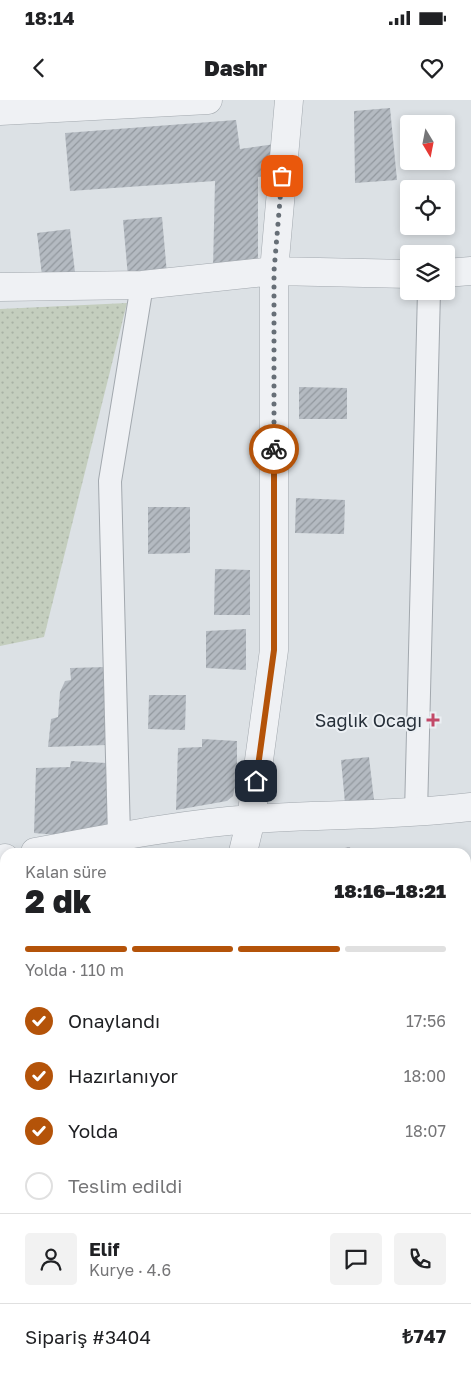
<!DOCTYPE html>
<html lang="tr">
<meta charset="utf-8">
<style>
body{margin:0;font-family:"Golos Text",sans-serif;background:#f2f2f2;color:#202124;height:100vh;display:flex;flex-direction:column;font-size:19px;white-space:nowrap}
*{box-sizing:border-box;margin:0}
p{font-size:16px;color:#757577}
.icon{flex:none;width:28px;height:28px;fill:none;stroke:currentColor;stroke-width:2;stroke-linecap:round;stroke-linejoin:round}
.map{position:relative;flex:1;overflow:hidden}
.side{position:absolute;left:0px;top:748px;width:471px;height:531px;display:flex;flex-direction:column;background:#fff;border-radius:15px 15px 0 0;box-shadow:0 2px 8px #0003}
.side>*{flex:none}
.needle{width:32px;rotate:170deg}
.buttons{position:absolute;left:400px;top:15px;display:grid;gap:10px}
.buttons a{display:grid;place-items:center;width:55px;height:55px;border-radius:5px;background:#fff;box-shadow:0 2px 8px #0003;font-size:25px}
.pin{position:absolute;display:grid;place-items:center;width:42px;height:42px;color:#fff;margin:-21px;border-radius:10px;box-shadow:0 2px 8px #0006}
.courier{position:absolute;display:grid;place-items:center;width:50px;height:50px;margin:-25px;border:4px solid #b45309;border-radius:50%;background:#fff;color:#222;box-shadow:0 1px 6px #0007}
.overview em{font-style:normal;font-weight:800}
.overview div{display:flex;flex-direction:column-reverse}
.overview{display:flex;align-items:center;justify-content:space-between;height:85px;padding:0 25px}
h1{font-size:32px;font-weight:800;line-height:38px}
.bar{display:grid;grid-template-columns:repeat(4,1fr);gap:8px 5px;align-content:center;height:60px;padding:0 25px}
.bar i{height:6px;border-radius:4px;background:#e0e0e0}
.bar .active{background:#b45309}
.bar p{grid-column:span 4}
.line{display:flex;align-items:center;gap:12px;padding:0 25px;border-top:1px solid #e0e0e0}
.line div{flex:1}
.round{display:grid;place-items:center;flex:none;width:52px;height:52px;border-radius:5px;background:#f2f2f2}
ol{padding:0 25px;list-style:none}
li{display:flex;align-items:center;gap:15px;height:55px}
li p{margin-inline-start:auto}
li .icon{padding:5px;border-radius:50%;background:#b45309;color:#fff;stroke-width:4}
li:last-child{color:#757577}
li i{width:28px;height:28px;border:2px solid #e0e0e0;border-radius:50%}
.status{display:flex;justify-content:space-between;align-items:center;height:35px;padding:0 25px;background:#fff;direction:ltr}
.status svg{height:14px;fill:currentColor}
header{display:flex;justify-content:space-between;align-items:center;height:65px;padding:0 25px;background:#fff;font-size:22px;font-weight:800}
.map>svg:first-child{display:block}
.grass{fill:url(#grass-dots)}
.building{fill:url(#building-hatch)}
.lines{fill:none;stroke-linecap:round;stroke-linejoin:round}
.minor-casing{stroke:#a2a8ae;stroke-width:24}
.tertiary-casing{stroke:#a2a8ae;stroke-width:29}
.minor{stroke:#eff1f4;stroke-width:22}
.tertiary{stroke:#eff1f4;stroke-width:28}
.done{stroke:#666e76;stroke-width:5;stroke-dasharray:0 9}
.route{stroke:#b45309;stroke-width:6}
.poi-dot{fill:#c24968;stroke:#ebeff3;stroke-width:2}
.labels{text-anchor:middle;dominant-baseline:central;stroke-width:4;stroke-linejoin:round;paint-order:stroke}
.poi-label{font-size:18px;fill:#27303a;stroke:#ebeff3;text-anchor:end}
</style>
<div class="status"><b>18:14</b><svg viewBox="0 0 49 12"><path d="M0 12V9h3v3zM5 12V6h3v6zM10 12V3h3v9zM15 12V0h3v12zM26 1h20v11H26zM47 4h2v5h-2z"/></svg></div>
<header><svg class="icon" aria-label="back" viewBox="0 0 24 24"><path d="M15 5l-7 7 7 7"/></svg>Dashr<svg class="icon" aria-label="heart" viewBox="0 0 24 24"><path d="M12 20l-8-8c-3-5 5-10 8-4 3-6 11-1 8 4z"/></svg></header>
<div class="map">
<svg width="471" height="1278" viewBox="0 0 471 1278">
<defs>
<pattern id="grass-dots" width="8" height="8" patternUnits="userSpaceOnUse" patternTransform="scale(1.25)"><rect width="8" height="8" fill="#c4cebe"/><path d="M2 2h.1M6 6h.1" fill="none" stroke="#a8b1a4" stroke-width="1.8" stroke-linecap="round"/></pattern>
<pattern id="building-hatch" width="6" height="6" patternUnits="userSpaceOnUse" patternTransform="scale(1.25)"><rect width="6" height="6" fill="#b4bac1"/><path d="M-1 1l2-2M0 6l6-6M5 7l2-2" fill="none" stroke="#92989e"/></pattern>
</defs>
<rect width="100%" height="100%" fill="#dce1e5"/>
<path class="grass" d="M127,203L44,537L0,546V209Z"/>
<path class="building" d="M390,8L397,80L355,83L354,11Z
M236,20L240,49L275,44L270,75L258,77V168L213,169L215,81L70,91L65,33Z
M162,117L167,174L128,177L123,120Z
M70,129L76,181L43,184L37,133Z
M299,287L347,288V319H299Z
M296,398L345,400L344,434L295,433Z
M148,407H190V453L148,454Z
M215,469L250,470V515H214Z
M246,529V570L206,568V531Z
M107,567V645L48,647L51,619L58,617L60,592L65,581L71,580L70,568Z
M149,595H186L185,630L148,629Z
M202,639L237,641V678L233,696L227,701L176,710L178,648L202,647Z
M369,657L374,700L345,703L341,660Z
M71,661L106,663L109,727L69,736L34,733L36,668L70,667Z
M350,747L351,752H322Z
M471,797V838L466,839V798Z
M0,817L5,818V849L0,848Z
M0,863L5,864V896L0,895Z
M471,996V1067L466,1068V997Z
M466,1114H471V1190H469L466,1175Z
M0,1119H5V1171L0,1172Z
M430,1274H461L462,1278H414Z"/>
<g class="lines">
<defs>
<path id="minor" d="M416,713L429,191
M116,752L119,736L110,381L142,185
M466,847H471
M466,968L471,967
M466,1093L471,1092
M466,1233L471,1231
M373,1274L374,1278
M3,1278L5,1269
M271,1278L297,1274"/>
<path id="tertiary" d="M0,11L208,0
M446,173L471,171
M0,187L142,185L274,171L409,174
M35,752C106,739 179,724 252,719C325,714 398,716 471,707
M243,752L251,719L274,550V171L289,0
M0,759L5,758
M109,1278L110,1274"/>
</defs>
<use href="#minor" class="minor-casing"/>
<use href="#tertiary" class="tertiary-casing"/>
<use href="#minor" class="minor"/>
<use href="#tertiary" class="tertiary"/>
</g>
<g class="lines">
<path class="done" d="M274,349V171L282,76"/>
<path class="route" d="M256,681L274,550V349"/>
</g>
<path class="poi-dot" d="M430.5 612.5h5v5h5v5h-5v5h-5v-5h-5v-5h5z"/>
<g class="labels">
<g class="poi-label">
<text x="422" y="620">Saglık Ocagı</text>
</g>
</g>
</svg>
<div class="buttons">
<a><svg class="needle" viewBox="-14 -14 28 28"><path d="M0-13l5 13h-10z" fill="#e53935"/><path d="M0 13l5-13h-10z" fill="#757577"/></svg></a>
<a><svg class="icon" aria-label="locate" viewBox="0 0 24 24"><circle cx="12" cy="12" r="6"/><path d="M12 2v4M12 18v4M2 12h4M18 12h4"/></svg></a>
<a><svg class="icon" aria-label="layers" viewBox="0 0 24 24"><path d="M12 4l9 5-9 5-9-5zM3 14l9 5 9-5"/></svg></a>
</div>
<div class="pin" style="left:282px;top:76px;background:#ea580c"><svg class="icon" aria-label="bag" viewBox="0 0 24 24"><path d="M5 8h14l-1 12H6zM9 8a3 3 0 0 1 6 0"/></svg></div>
<div class="pin" style="left:256px;top:681px;background:#1f2937"><svg class="icon" aria-label="home" viewBox="0 0 24 24"><path d="M3 11l9-7 9 7M6 9v11h12V9"/></svg></div>
<div class="courier" style="left:274px;top:349px"><svg class="icon" aria-label="bike" viewBox="0 0 24 24"><circle cx="6" cy="16" r="4"/><circle cx="18" cy="16" r="4"/><path d="M6 16l4-8h5l3 8M10 8l3 8H6M13 5h3"/></svg></div>
<section class="side">
<div class="overview"><div><h1>2 dk</h1><p>Kalan süre</p></div><em>18:16–18:21</em></div>
<div class="bar"><i class="active"></i><i class="active"></i><i class="active"></i><i></i><p>Yolda · 110 m</p></div>
<ol>
<li><svg class="icon" aria-label="check" viewBox="0 0 24 24"><path d="M5 12l5 5 9-10"/></svg>Onaylandı<p>17:56</p></li>
<li><svg class="icon" aria-label="check" viewBox="0 0 24 24"><path d="M5 12l5 5 9-10"/></svg>Hazırlanıyor<p>18:00</p></li>
<li><svg class="icon" aria-label="check" viewBox="0 0 24 24"><path d="M5 12l5 5 9-10"/></svg>Yolda<p>18:07</p></li>
<li><i></i>Teslim edildi</li>
</ol>
<div class="line" style="height:90px"><a class="round"><svg class="icon" aria-label="person" viewBox="0 0 24 24"><circle cx="12" cy="8" r="4"/><path d="M4 21q1-7 8-7t8 7"/></svg></a><div><b>Elif</b><p>Kurye · 4.6</p></div><a class="round"><svg class="icon" aria-label="chat" viewBox="0 0 24 24"><path d="M4 5h16v11H9l-5 4z"/></svg></a><a class="round"><svg class="icon" aria-label="phone" viewBox="0 0 24 24"><path d="M5 4h4l2 5-3 2q2 4 5 5l2-3 5 2v4C11 20 4 13 5 4z"/></svg></a></div>
<div class="line" style="height:65px"><div>Sipariş #3404</div><b>₺747</b></div>
</section>
</div>
